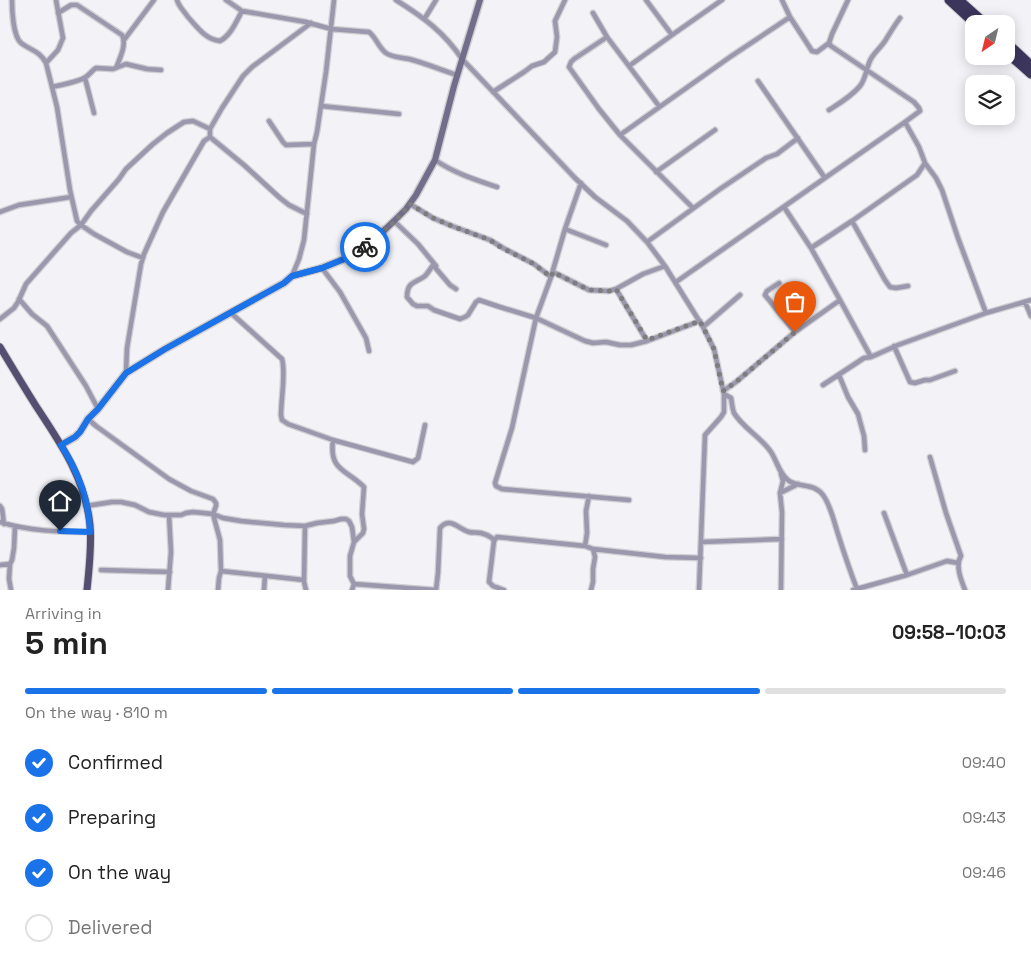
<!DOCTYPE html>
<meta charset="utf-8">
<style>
body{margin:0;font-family:"Space Grotesk",sans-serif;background:#f2f2f2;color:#222;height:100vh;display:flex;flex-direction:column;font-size:19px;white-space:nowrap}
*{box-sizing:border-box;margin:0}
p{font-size:16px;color:#767676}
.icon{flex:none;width:28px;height:28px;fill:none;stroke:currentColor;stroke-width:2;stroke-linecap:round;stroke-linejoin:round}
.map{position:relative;height:590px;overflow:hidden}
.sheet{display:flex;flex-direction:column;background:#fff;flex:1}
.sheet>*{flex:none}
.needle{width:32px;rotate:215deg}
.buttons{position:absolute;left:965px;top:15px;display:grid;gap:10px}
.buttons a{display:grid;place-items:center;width:50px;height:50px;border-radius:10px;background:#fff;box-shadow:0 2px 12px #0003;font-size:25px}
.pin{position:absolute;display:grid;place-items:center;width:42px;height:42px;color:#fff;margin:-51px -21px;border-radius:50% 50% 50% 0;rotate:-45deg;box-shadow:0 0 5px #0007}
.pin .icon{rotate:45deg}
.courier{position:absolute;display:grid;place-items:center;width:50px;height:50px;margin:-25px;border:4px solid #1a73e8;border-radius:50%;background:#fff;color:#222;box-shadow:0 1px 6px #0007}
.overview em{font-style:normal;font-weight:600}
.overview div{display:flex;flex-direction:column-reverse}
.overview{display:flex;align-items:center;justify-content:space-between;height:85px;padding:0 25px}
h1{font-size:32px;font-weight:600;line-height:38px}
.bar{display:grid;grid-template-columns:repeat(4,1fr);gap:8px 5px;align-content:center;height:60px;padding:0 25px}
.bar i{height:6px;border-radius:4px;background:#e0e0e0}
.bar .selected{background:#1a73e8}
.bar p{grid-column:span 4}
ol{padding:0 25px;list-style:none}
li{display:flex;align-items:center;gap:15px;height:55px}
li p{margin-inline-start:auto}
li .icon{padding:5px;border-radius:50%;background:#1a73e8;color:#fff;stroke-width:4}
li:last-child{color:#767676}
li i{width:28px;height:28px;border:2px solid #e0e0e0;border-radius:50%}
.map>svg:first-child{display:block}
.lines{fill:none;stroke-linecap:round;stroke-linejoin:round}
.street-casing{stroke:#cfced2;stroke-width:7}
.secondary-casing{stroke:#cfced2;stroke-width:9}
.primary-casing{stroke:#cfced2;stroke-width:9}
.highway-casing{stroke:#cfced2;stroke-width:11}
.street{stroke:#9b98ad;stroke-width:4.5}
.secondary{stroke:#716d8a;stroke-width:6}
.primary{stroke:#544f71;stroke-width:7}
.highway{stroke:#3c355c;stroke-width:9}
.done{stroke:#7d7c7f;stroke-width:5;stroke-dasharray:0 9}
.route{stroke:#1a73e8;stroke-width:6}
</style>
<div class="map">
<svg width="1031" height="590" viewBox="0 0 1031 590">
<rect width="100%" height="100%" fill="#f3f2f7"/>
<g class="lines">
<defs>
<path id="street" d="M12,0C12,10 13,36 21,43C30,50 40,51 46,63L57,107L70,190L77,221L81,225L94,234L127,252L143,258
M177,0C179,7 184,11 188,17C197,27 205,39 220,41C231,35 236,22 242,11
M226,0L242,11L306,22L331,29L369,32C376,37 378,47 386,53C393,58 401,57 409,59C425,63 441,70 457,75
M396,0C423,17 444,32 462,59L575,178L595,197L627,221L647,242L665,266L703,327L714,349L724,394V412L721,417L705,435L699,590
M58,13L71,5H77L122,35C127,44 120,58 116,68
M593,13L607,37L659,106
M425,18L436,0
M672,35L722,0
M607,37L574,59L571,62L569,67L599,109L620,135L693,208
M124,40L154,0
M829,43L832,34L848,0
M46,63L58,50L63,38L56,0
M629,66L672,35L646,0
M85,78L94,113
M758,81L825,178
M52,87C61,85 77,82 84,78C89,76 91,71 96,68L113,69L126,64L147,69L161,70
M493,92L524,72L532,66L544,62L555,52L557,37L555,21L565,0
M321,106L399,114
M829,110C840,103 852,96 860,86C867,77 866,66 872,57C876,51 881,47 885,41C890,33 894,26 900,18
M269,121L283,142L286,145L314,144
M905,122L919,147L925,163L936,178L942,190L958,238L986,313
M620,135L730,57L790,17
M210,137L244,165L280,198L289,205L307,214
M435,160C454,173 476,180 497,187
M656,172L715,130
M581,183L565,229L551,277L536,318L512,428L495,483L496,486L502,489L629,500
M410,204L433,218L452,226L490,240L503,248L534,264L551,277
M784,207L811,248L840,300
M0,212L19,205L71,197
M394,221L418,244L436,266L433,265L450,285L456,289
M852,221L885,280L890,287L896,288L908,286
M565,229L606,245
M647,242L720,189L766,158L777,154L798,138
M811,248L852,221L917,175L925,163
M433,265C430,269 428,273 425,276C416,283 407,281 407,297L413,304L417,306H428L434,310L460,319L465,317L468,315L476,302L479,300L500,307L536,318L585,341L593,343L606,342L620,345H631L647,341L700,321
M322,268L340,292L366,338L369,351
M553,272L589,290L609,291L616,289L643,274L665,266
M292,276L299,259L304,240L314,144L317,132L326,72L334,0
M676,282L905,122L920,111L919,108L914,102L831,46L829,43L817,52L812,51L790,17L782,0
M779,283L767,291L765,295L795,332
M616,289L647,341
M19,299L32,314L47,326L86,386L98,409
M1025,302L1031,316
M231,313L282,359C286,373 281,399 281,415L282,420L288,424L333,440L413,462L418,458L425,425
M0,319L14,308L18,302L26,284L71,233L81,225L91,211L119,179L126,169L153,144L167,133L184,122L193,121L210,129
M703,327L740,295
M894,346L910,382L915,383L925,380H930L955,371
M126,373L127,348L141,264L144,254L163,212L204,141L210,137V129L222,108L243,76L252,67L311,23
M839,375L848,397L858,414L864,436L865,450
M823,385L864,358L871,357
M723,391L736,382L795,332L840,300L871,357L898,345L986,313L1031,300
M724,394L731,398C732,403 732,408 734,413C743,428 761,437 771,452C777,461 779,474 789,481C801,488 814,483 823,495C831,506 834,522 838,534C844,553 850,571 857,589
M88,419L96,426L169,479L191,491L213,499L216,503V506L213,514L220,540L221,571L219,578L218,590
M333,440C329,471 346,469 364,487L362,514L364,529L363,533L354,542L350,556V576L354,584L352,590
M930,457L946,513L961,556C955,565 961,580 965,590
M780,493L798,484
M589,496L586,511L587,533L585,546L593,549L595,557L593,569V582L591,590
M0,506L2,509L4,524
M86,506L112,502H121L135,505L149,512L164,515H181L186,513L193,512L213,514L223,518L241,521L284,525L305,526L317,523L334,521L341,519H346L349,521L352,527L354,542
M884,513L907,575
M0,522C28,531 60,532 90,532
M305,526L304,582L306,590
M701,542L782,539
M593,549L665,557L701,558
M0,565L10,564
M101,570L170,572
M221,571L304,580
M354,584L436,590
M11,590L9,579L10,564L12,560L14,548L15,527
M168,590L171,552L169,515
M264,590L265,576
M436,590L438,573L440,528C450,516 458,529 469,532C473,533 477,532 481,533C485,534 489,536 492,538L494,541
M504,590L493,586L489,582L494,541L497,537L585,546
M781,590L782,512L780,493L783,481L781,474
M853,590L907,575L947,561L958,563"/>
<path id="secondary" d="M61,445L75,437L80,432L88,419L98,409L126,373L165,349L284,283L292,276L322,268L344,259L356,253L374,240L394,221L406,209L416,195L435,160L454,86L480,0"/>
<path id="primary" d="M0,347C12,367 24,387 36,406C61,444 85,478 90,525C92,546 89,569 87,590"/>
<path id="highway" d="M949,0L975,24
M959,0L986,24
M1006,42L1031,65
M1006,52L1031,74"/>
</defs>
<use href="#street" class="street-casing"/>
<use href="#secondary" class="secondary-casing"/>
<use href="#primary" class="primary-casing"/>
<use href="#highway" class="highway-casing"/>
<use href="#street" class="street"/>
<use href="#secondary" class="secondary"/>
<use href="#primary" class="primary"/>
<use href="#highway" class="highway"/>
</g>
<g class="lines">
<path class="done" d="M365,247L394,222L410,204L433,218L452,226L490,240L502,248L534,264L551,277L553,272L589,290L609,291L616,289L647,340L700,321L714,349L723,391L736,382L795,332"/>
<path class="route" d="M60,531L90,532C89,501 78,471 61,445L75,437L80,432L88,419L98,409L126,373L165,349L284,283L292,276L322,268L344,259L365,247"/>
</g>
</svg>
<div class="buttons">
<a><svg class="needle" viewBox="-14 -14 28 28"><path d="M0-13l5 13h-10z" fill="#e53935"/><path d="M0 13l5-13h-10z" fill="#767676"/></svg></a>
<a><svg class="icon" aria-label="layers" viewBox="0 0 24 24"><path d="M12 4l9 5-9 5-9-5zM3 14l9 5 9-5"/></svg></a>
</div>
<div class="pin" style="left:795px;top:332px;background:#ea580c"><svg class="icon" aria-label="bag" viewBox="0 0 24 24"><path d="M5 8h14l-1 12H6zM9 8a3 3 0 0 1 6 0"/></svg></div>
<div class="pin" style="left:60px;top:531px;background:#1f2937"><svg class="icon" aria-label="home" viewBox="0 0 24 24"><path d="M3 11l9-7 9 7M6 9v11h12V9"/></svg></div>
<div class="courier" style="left:365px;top:247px"><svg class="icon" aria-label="bike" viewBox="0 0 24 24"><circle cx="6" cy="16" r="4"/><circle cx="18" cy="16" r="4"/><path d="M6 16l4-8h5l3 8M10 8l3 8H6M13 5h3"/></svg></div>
</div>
<section class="sheet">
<div class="overview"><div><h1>5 min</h1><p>Arriving in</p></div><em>09:58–10:03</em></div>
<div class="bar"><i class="selected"></i><i class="selected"></i><i class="selected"></i><i></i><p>On the way · 810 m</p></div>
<ol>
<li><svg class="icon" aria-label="check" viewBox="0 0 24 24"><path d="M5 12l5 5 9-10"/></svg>Confirmed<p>09:40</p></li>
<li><svg class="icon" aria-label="check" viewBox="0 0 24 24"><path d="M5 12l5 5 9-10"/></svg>Preparing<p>09:43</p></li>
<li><svg class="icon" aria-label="check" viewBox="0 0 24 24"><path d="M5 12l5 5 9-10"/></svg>On the way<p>09:46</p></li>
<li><i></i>Delivered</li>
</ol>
</section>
